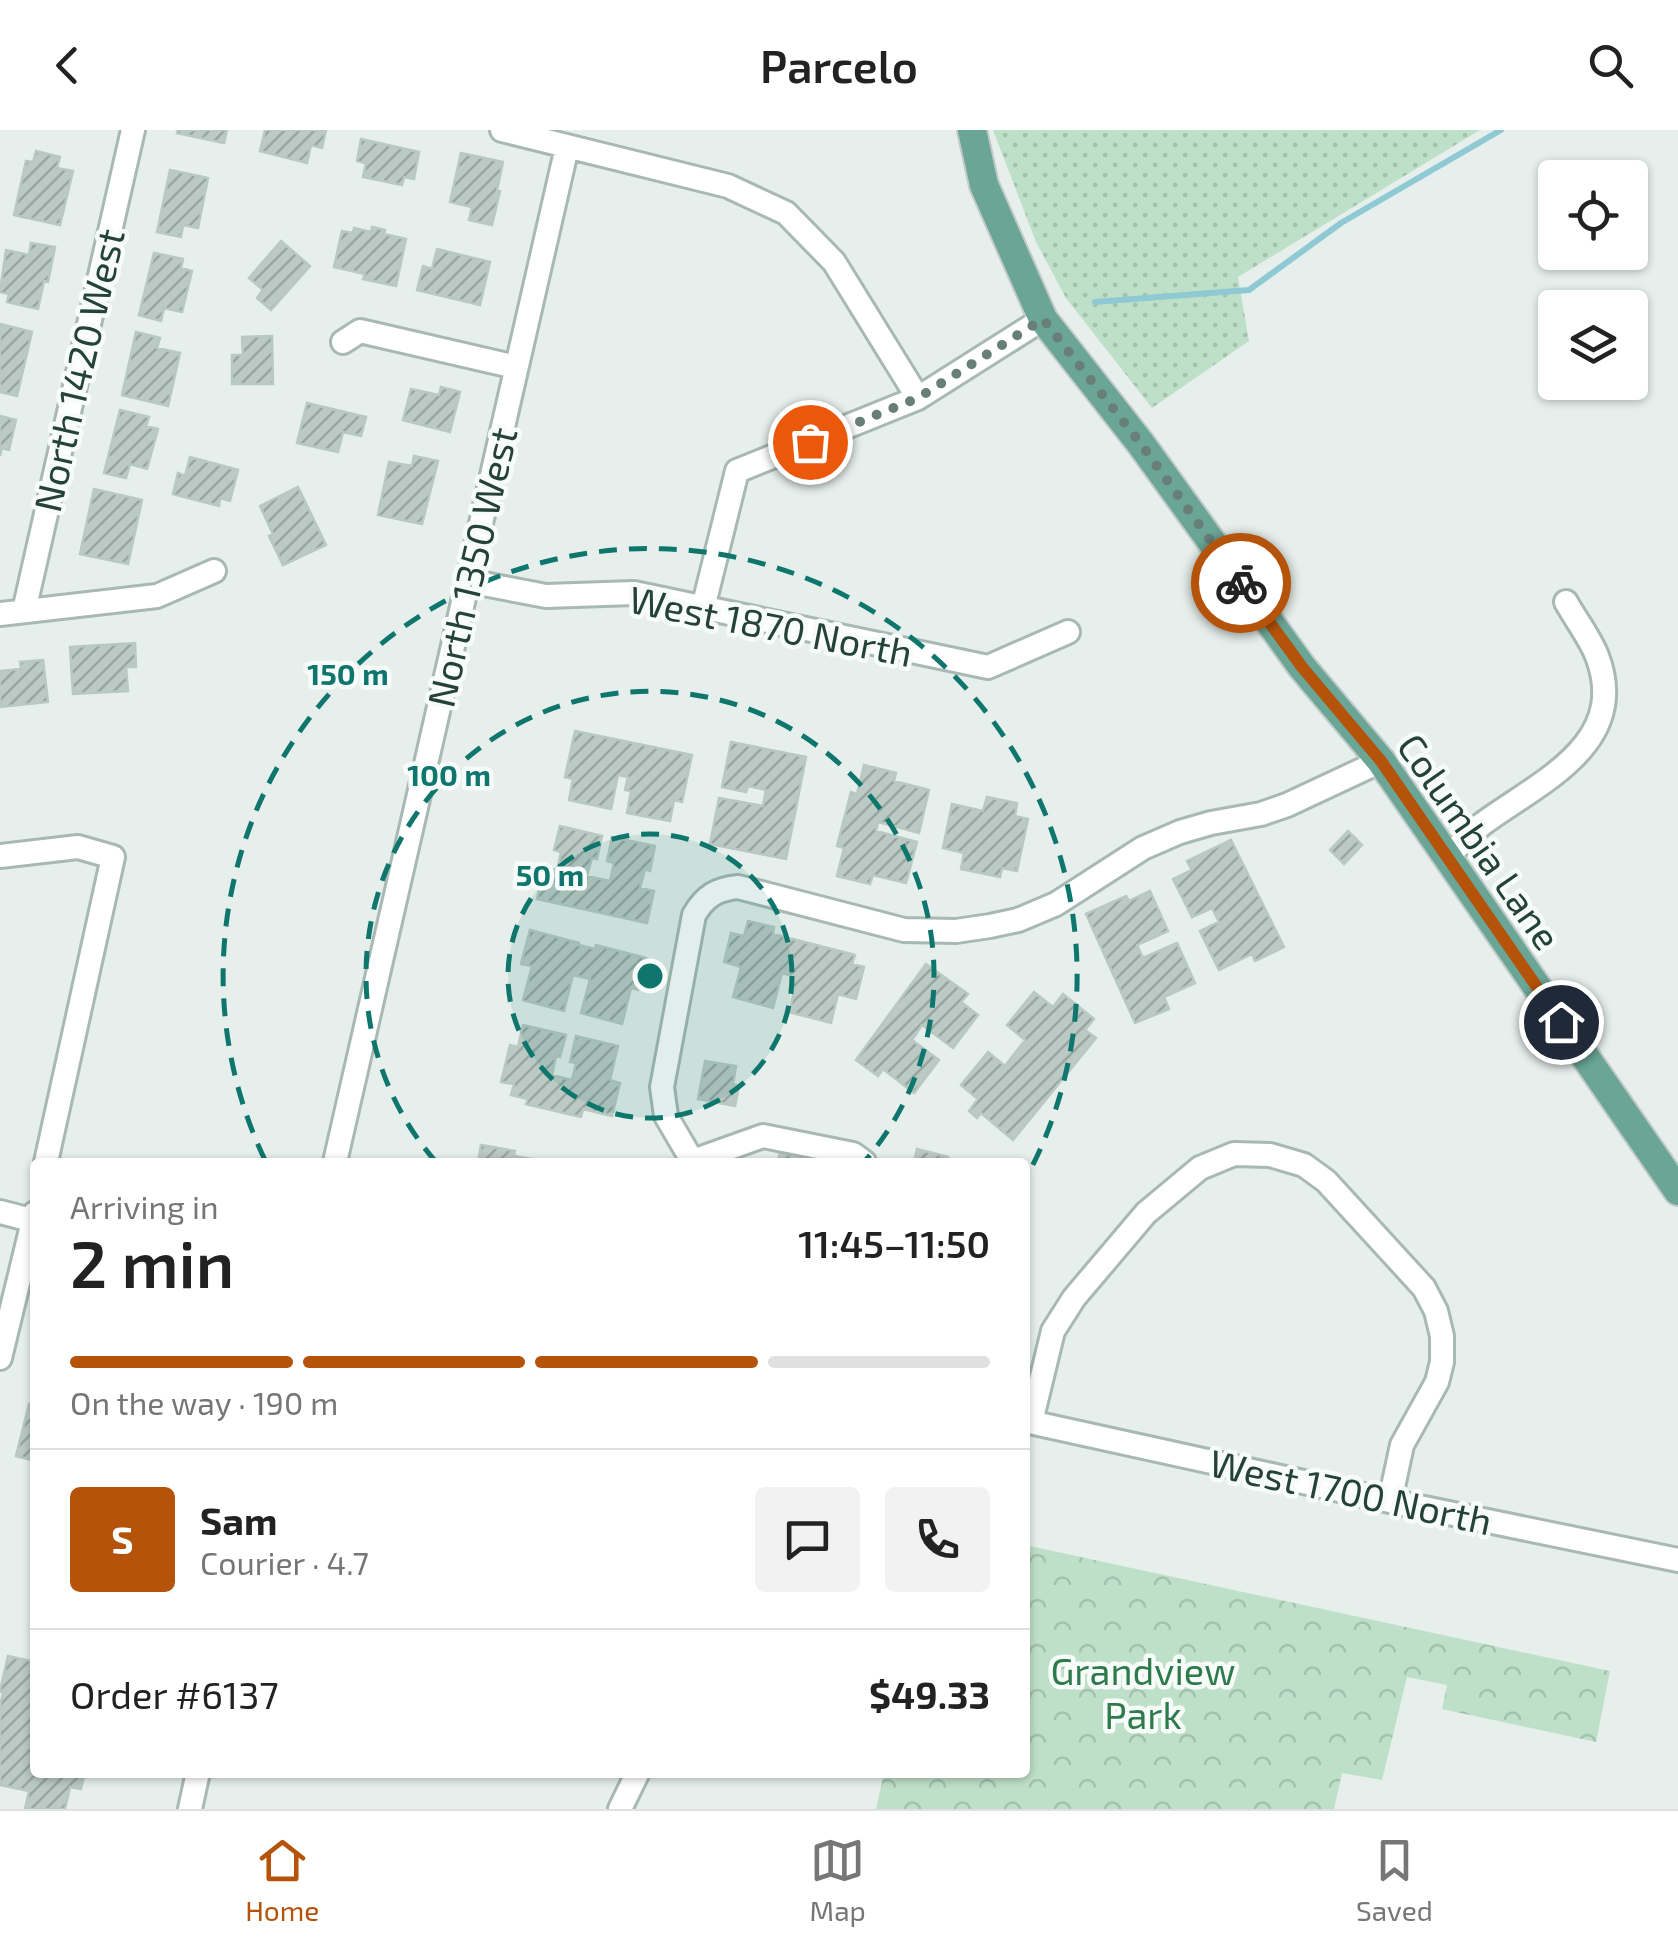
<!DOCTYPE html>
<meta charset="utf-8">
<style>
body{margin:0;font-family:"Exo 2",sans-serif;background:#f2f2f2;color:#222;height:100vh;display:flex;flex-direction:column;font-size:38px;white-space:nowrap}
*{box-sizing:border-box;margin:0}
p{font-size:32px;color:#767676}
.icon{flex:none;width:55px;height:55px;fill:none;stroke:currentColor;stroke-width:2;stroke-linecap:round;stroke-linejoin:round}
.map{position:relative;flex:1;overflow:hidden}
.sheet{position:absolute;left:30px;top:1028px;width:1000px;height:620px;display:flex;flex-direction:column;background:#fff;border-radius:10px;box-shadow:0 2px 8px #0004}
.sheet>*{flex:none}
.fabs{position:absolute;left:1538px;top:30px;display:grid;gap:20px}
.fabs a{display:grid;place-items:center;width:110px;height:110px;border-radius:10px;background:#fff;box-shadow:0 2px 8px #0004;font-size:50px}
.pin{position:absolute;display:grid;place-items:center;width:85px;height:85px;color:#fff;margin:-42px;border:5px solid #fff;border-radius:50%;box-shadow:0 2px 10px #0007}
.courier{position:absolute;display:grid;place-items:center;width:100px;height:100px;margin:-50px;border:8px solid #b45309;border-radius:50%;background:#fff;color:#222;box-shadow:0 2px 12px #0007}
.summary em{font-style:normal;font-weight:600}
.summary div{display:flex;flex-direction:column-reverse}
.summary{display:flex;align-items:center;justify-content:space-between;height:170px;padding:0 40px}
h1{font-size:65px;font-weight:600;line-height:75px}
.bar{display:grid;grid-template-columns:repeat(4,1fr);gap:15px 10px;align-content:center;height:120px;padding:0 40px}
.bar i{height:12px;border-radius:8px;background:#e0e0e0}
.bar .selected{background:#b45309}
.bar p{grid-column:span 4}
.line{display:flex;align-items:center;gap:25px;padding:0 40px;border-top:2px solid #e0e0e0}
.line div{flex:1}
.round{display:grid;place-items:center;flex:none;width:105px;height:105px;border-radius:10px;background:#f2f2f2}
header{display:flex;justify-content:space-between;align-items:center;height:130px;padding:0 40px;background:#fff;font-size:45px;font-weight:600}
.tab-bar{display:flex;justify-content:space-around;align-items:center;height:140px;border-top:2px solid #e0e0e0;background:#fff;font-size:28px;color:#767676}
.tab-bar a{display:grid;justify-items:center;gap:5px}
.tab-bar .selected{color:#b45309}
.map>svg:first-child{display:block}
.grass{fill:url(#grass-dots)}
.forest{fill:url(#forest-crowns)}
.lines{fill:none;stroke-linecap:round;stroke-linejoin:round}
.stream{stroke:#8ec9d4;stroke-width:6}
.building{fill:url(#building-hatch);stroke:#b8c9c2;stroke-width:2.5}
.minor-casing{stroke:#a8b8b2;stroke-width:28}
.major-casing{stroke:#c2cac8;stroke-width:32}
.minor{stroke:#fff;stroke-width:22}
.major{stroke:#6aa596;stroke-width:28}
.done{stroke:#687f78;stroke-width:10;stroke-dasharray:0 18}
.route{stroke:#b45309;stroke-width:12}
.ring{fill:none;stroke:#0f766e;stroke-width:5;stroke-dasharray:18 12}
.labels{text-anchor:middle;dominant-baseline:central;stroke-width:9;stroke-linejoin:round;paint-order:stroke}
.street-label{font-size:38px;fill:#24423a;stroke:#f7fbf9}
.park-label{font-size:38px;fill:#2d7a4b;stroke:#f7fbf9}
.centre{fill:#0f766e;stroke:#f7fbf9;stroke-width:5}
.ring-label{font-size:30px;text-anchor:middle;font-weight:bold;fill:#0f766e;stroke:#f7fbf9;stroke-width:9;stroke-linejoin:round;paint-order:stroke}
</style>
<header><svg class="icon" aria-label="back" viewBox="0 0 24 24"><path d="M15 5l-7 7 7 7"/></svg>Parcelo<svg class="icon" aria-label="search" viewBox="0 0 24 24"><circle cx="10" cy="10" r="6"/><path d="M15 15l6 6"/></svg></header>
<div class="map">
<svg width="1678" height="1679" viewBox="0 0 1678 1679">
<defs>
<pattern id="grass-dots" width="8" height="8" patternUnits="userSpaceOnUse" patternTransform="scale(2.5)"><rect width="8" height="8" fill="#bfe0c8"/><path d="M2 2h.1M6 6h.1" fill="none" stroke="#a4c1ad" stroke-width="1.8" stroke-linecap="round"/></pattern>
<pattern id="forest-crowns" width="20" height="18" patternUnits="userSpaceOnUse" patternTransform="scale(2.5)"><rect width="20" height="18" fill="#bfe0c8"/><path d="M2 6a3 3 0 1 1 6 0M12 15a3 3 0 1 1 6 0" fill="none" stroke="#a4c1ad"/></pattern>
<pattern id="building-hatch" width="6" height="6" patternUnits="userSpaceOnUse" patternTransform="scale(2.5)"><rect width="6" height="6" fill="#bbcac4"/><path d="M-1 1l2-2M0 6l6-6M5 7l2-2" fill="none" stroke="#98a6a0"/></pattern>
</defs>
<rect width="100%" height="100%" fill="#e6efeb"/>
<path class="grass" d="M993,0H1480L1238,147L1249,211L1152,278L1066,168L1036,112Z"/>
<path class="forest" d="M1025,1415L1610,1541L1596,1612L1442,1579L1447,1555L1407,1547L1382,1650L1342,1643L1334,1679H876L884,1643L1025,1642Z"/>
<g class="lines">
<path class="stream" d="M1095,172L1249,160L1341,93L1501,0"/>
</g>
<path class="building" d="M178,0H227L224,13L177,3Z
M265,0H326L322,18L311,15L307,33L260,21Z
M361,9L419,22L414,49L404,47L402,55L363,47L366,33L357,31Z
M36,21L60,27L57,38L73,41L60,95L14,85L26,31L33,32Z
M461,23L503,32L497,60L500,61L492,95L469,90L472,77L450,72Z
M170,40L208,48L198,98L183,95L181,107L157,102Z
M372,97L385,100L384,104L406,109L396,156L363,149L365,144L334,137L342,101L353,103L354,98L371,102Z
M281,111L310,136L271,180L257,168L263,160L249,148Z
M31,113L55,117L48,152L44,151L38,179L7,172L9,164L0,162L6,120L29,125Z
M437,119L490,132L480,175L417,160L423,136L432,139Z
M154,123L183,129L181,138L192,141L182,182L164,178L161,191L139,185Z
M0,194L32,202L17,266L0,262Z
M136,202L160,208L157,218L180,223L168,276L122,265Z
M272,206L273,254H232V225H243L242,207Z
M441,257L460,262L450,302L403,290L411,259L439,265Z
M307,273L366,287L361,306L343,302L338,322L297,313Z
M120,280L149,287L146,296L158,299L147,339L130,334L126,348L104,343Z
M0,286L16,290L9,320L2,318L0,326Z
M414,326L438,331L422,394L378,385L389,332L412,336Z
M190,327L238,340L230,371L220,368L219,376L173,364L178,343L185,346Z
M298,357L326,415L283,435L269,406L273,404L260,376Z
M94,359L142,370L128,434L80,424Z
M135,513L136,537H126L128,561L73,564L70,517Z
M43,530L48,572L0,577V541L21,539L20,532Z
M575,601L692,625L682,672L674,670L670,691L627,683L631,661L625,660L628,647L618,645L611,679L569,670L573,649L565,647Z
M731,612L806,627L786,729L710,714L719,668L763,676L766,660L748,656L746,662L722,657Z
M864,635L896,643L894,651L929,660L919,703L878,692L876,701L917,712L906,753L873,745L870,754L837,746L844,718L837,716L851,662L857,664Z
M987,667L1017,673L1015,686L1028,689L1017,741L1002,738L1000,747L961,739L964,723L943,718L952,674L983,681Z
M560,696L602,706L597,729L592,728L587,746L610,751L614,733L607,731L612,707L655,716L650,741L645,739L640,758L654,761L647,793L537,769L544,737L557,740L561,722L554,720Z
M1348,701L1362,715L1344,734L1330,720Z
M1231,710L1284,817L1255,831L1252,824L1219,840L1200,801L1219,792L1212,778L1192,787L1173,749L1192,740L1187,731Z
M1150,761L1168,801L1137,815L1143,828L1177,813L1195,853L1164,867L1169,879L1135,893L1086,784L1126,766L1129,771Z
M748,791L774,797L773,804L855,825L852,834L864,837L856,869L838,864L831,893L789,882L795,858L790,857L793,846L782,843L773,878L733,867L741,837L724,832L731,803L744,806Z
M530,800L579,813V815L595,819L596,815L646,828L638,860L631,858L622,894L581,883L590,849L573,845L564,881L523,870L532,836L521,834Z
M926,834L968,864L961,872L978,885L953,918L922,895L912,910L939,930L914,963L883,939L878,946L856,930Z
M1034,862L1053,877L1063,864L1094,889L1085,900L1096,908L1013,1010L981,983L977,988L969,981L978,969L961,955L988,922L1005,936L1025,910L1007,895Z
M523,895L566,905L560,927L556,926L552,945L572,950L576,933L570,932L576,906L618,916L610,950L620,953L612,986L583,979L581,987L526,974L528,969L511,965L514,954L501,952L510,915L518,917Z
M705,931L736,936L733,954L739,956L735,976L698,969Z
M481,1015L515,1021L514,1026L550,1032H478Z
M917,1019L948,1027L947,1032H914Z
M780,1022L813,1030V1032H778Z
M29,1274L35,1276V1331L16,1326Z
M8,1526L35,1532V1642H85L81,1659L70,1657L65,1679H25L29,1661L0,1655V1576L3,1563L0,1561Z"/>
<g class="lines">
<defs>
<path id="minor" d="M502,0L728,56L786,83L834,132L918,268
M343,212L360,201L516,237
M468,451L546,466L634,463L988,537L1068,502
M703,478L737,341L918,268L1043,189
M24,481L133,0
M0,484L157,466L214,441
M0,726L78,717L113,727L46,1032
M1447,727C1458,717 1469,705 1481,695C1537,653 1631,615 1597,526C1590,508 1576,490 1566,472
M693,1031L763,1006L853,1024L864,1032
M335,1032L567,17
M693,1032L666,986L662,957L694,785C705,766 717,759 738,757L904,800L956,801L990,796L1018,790L1056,774L1143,718L1180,702L1211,693L1261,684L1287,675L1381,631
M0,1082L35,1091
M0,1228L35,1083
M1025,1291L1390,1371L1678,1430
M1031,1292L1053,1201L1074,1168L1146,1083L1200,1038L1234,1024L1270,1025L1304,1035L1326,1051L1424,1158L1436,1181L1442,1206V1232L1437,1252L1402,1315L1390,1371
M190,1679L198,1642
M620,1679L638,1642"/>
<path id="major" d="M972,0L984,55L1043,189L1141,314L1302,537L1381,631L1678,1061"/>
</defs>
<use href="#minor" class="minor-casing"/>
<use href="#major" class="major-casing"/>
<use href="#minor" class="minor"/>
<use href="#major" class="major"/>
</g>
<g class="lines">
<path class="done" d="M810,312L918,268L1043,189L1141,314L1241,453"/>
<path class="route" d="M1241,453L1302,537L1381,631L1561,892"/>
</g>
<circle cx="650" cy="846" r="142" fill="#0f766e" fill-opacity=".12"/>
<g class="ring">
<circle cx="650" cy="846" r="142"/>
<path d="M436 1032A284 284 0 1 1 864 1032"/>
<path d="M265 1030A427 427 0 1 1 1025 1050"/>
</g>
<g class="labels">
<g class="street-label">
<text transform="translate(78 240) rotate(-77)">North 1420 West</text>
<text transform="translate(471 437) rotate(-77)">North 1350 West</text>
<text transform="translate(771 495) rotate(11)">West 1870 North</text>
<text transform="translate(1480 711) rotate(55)">Columbia Lane</text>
<text transform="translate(1351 1361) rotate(12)">West 1700 North</text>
</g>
<g class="park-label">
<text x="1143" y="1540">Grandview<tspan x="1143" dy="44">Park</tspan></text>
</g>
</g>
<circle cx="650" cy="846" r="15" class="centre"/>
<g class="ring-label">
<text x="348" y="555">150 m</text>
<text x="449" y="656">100 m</text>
<text x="550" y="756">50 m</text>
</g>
</svg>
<div class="fabs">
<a><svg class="icon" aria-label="locate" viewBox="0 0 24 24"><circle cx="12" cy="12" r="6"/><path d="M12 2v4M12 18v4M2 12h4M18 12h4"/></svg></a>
<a><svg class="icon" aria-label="layers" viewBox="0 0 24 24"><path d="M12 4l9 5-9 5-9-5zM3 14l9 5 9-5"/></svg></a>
</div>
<div class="pin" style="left:810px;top:312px;background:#ea580c"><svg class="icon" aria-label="bag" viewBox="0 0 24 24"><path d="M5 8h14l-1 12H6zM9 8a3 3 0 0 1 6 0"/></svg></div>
<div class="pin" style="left:1561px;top:892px;background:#1f2937"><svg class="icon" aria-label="home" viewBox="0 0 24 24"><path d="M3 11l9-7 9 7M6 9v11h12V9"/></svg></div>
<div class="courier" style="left:1241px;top:453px"><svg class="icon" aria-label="bike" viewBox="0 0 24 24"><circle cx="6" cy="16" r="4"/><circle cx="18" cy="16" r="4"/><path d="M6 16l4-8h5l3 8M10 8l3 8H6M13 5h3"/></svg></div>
<section class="sheet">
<div class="summary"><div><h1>2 min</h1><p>Arriving in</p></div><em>11:45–11:50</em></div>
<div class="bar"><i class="selected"></i><i class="selected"></i><i class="selected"></i><i></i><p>On the way · 190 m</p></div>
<div class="line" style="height:180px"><b class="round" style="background:#b45309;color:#fff">S</b><div><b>Sam</b><p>Courier · 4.7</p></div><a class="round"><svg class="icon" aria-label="chat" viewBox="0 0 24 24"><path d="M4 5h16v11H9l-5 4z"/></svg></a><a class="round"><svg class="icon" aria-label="phone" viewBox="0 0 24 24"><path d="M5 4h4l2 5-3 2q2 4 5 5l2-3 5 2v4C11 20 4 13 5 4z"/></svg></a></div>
<div class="line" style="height:130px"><div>Order #6137</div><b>$49.33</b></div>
</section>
</div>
<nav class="tab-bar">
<a class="selected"><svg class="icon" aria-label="home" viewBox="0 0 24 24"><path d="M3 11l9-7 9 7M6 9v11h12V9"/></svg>Home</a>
<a><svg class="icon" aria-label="map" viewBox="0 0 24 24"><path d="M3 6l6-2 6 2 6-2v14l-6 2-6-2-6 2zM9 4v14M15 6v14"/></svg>Map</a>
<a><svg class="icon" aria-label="saved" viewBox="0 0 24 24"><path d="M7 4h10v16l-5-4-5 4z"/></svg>Saved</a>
</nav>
